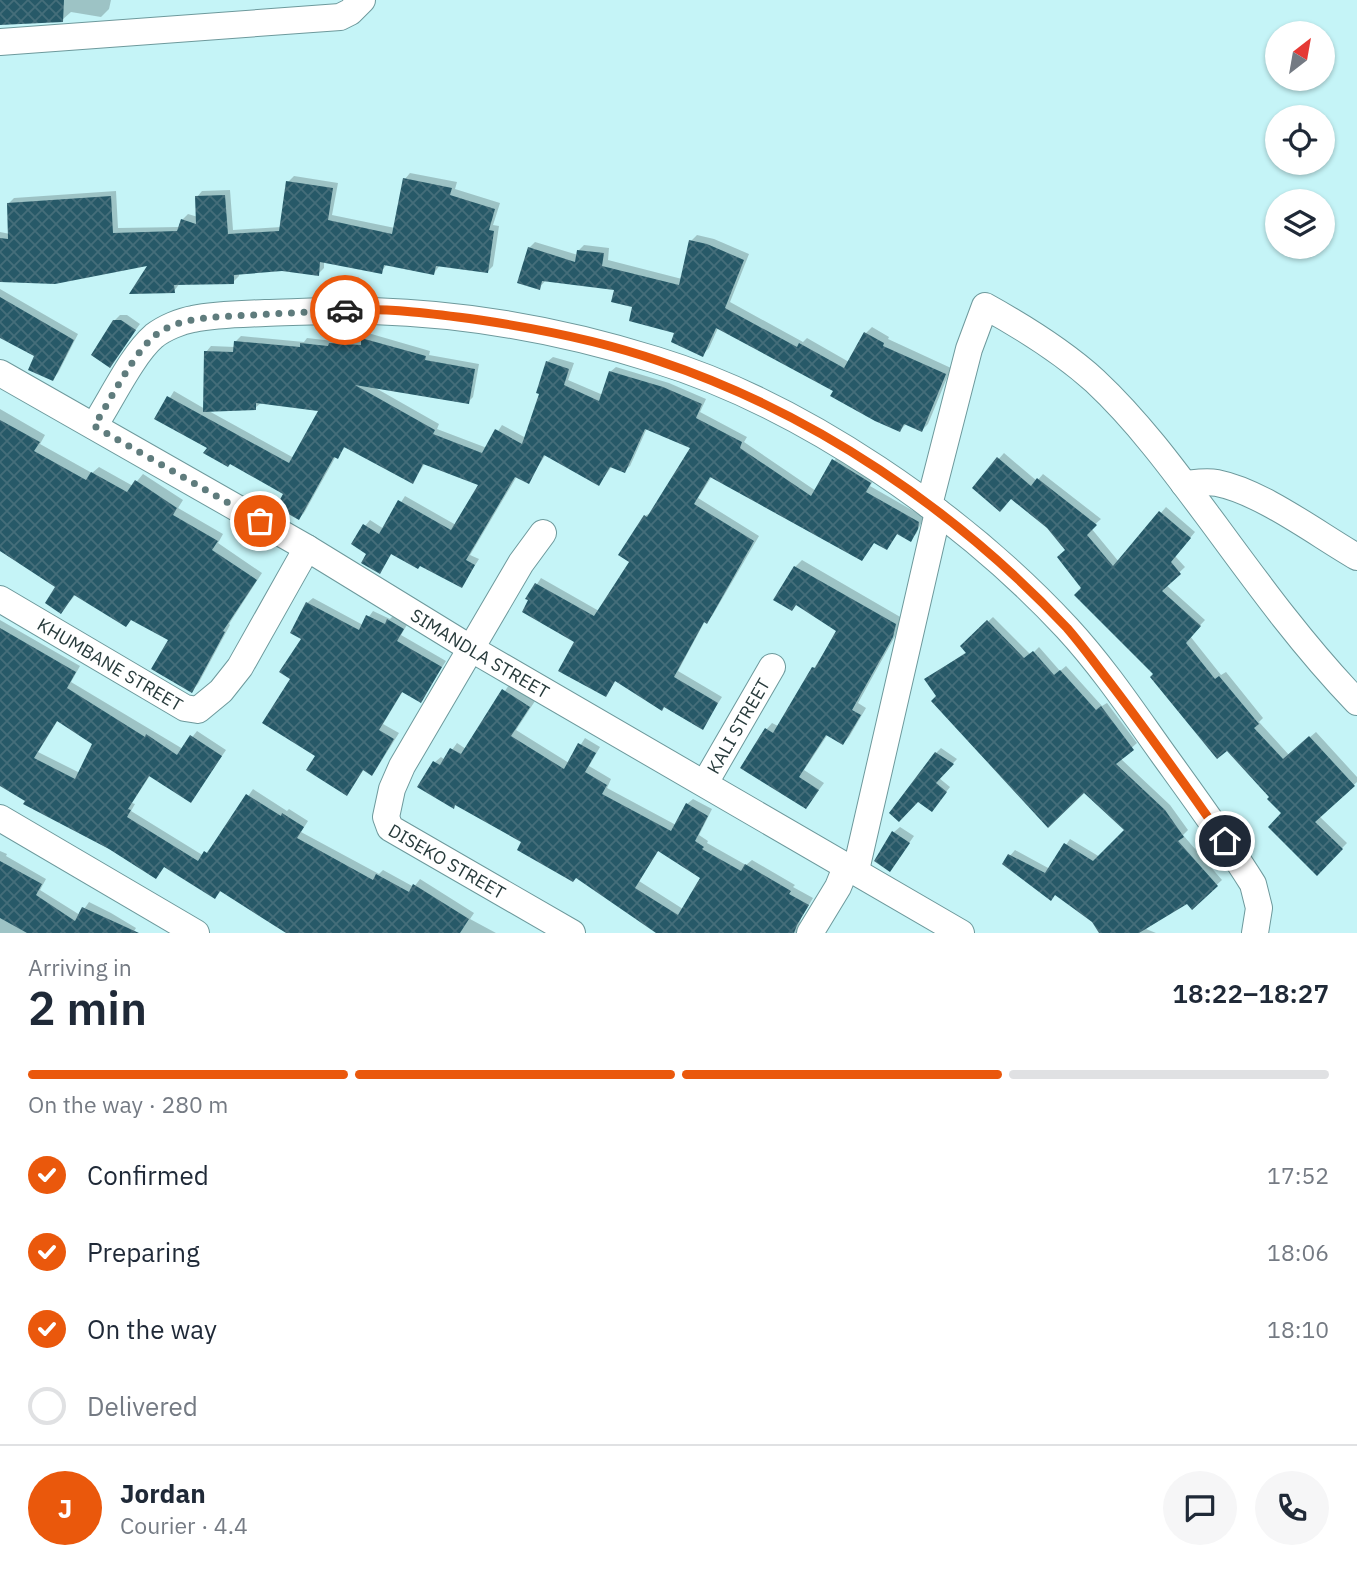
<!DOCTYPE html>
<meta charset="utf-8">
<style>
body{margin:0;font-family:"IBM Plex Sans",sans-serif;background:#f6f6f7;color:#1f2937;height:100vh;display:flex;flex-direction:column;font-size:26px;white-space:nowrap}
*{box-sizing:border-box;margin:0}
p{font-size:23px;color:#747a83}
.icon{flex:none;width:38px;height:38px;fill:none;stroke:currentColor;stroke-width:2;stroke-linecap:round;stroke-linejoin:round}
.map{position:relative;height:933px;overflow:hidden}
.details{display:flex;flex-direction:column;background:#fff;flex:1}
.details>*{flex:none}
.needle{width:46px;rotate:31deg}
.controls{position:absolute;left:1265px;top:21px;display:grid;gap:14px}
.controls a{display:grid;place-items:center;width:70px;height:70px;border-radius:50%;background:#fff;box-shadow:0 2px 5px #0004;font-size:35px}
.pin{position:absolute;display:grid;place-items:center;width:60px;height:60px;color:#fff;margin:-30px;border:4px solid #fff;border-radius:50%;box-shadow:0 2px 7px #0007}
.courier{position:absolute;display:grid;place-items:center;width:70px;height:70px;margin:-35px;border:5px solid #ea580c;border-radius:50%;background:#fff;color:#222;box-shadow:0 2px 9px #0007}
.overview em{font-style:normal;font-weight:600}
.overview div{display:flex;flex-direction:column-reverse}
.overview{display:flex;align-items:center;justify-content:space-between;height:119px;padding:0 28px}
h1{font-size:46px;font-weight:600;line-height:52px}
.bar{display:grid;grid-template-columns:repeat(4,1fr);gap:10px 7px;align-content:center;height:84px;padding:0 28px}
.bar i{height:9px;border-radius:5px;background:#e0e1e3}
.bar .active{background:#ea580c}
.bar p{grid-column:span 4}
.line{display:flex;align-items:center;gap:18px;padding:0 28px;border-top:2px solid #e0e1e3}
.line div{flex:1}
.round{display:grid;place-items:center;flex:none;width:74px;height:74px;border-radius:37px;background:#f6f6f7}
ol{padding:0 28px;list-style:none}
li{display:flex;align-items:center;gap:21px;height:77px}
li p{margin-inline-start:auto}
li .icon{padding:7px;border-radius:50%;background:#ea580c;color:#fff;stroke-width:4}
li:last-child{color:#747a83}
li i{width:38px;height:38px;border:4px solid #e0e1e3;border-radius:50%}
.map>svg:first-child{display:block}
.shadow{fill:#0003;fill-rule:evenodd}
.building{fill:url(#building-cross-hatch);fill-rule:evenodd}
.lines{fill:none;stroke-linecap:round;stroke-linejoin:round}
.minor-casing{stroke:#6d999c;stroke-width:28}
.minor{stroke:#fff;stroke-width:26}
.done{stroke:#5f7c7d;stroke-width:7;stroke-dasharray:0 12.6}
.route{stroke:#ea580c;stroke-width:9}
.labels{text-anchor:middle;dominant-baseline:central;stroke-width:7;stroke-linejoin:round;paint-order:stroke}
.street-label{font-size:18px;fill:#283b3c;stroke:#fff}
</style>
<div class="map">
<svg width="1357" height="933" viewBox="0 0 1357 933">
<defs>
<pattern id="building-cross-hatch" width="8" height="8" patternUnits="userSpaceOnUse" patternTransform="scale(1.75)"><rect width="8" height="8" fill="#275968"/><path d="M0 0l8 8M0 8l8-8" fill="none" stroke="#456e7a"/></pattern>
</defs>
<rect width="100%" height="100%" fill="#c5f4f7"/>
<path class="shadow" d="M0,0H111L109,9L101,17L71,12L62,20L0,23Z
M410,173L457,182L455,189L500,203L493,225L499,226L493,266L487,272L440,265L434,273L387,264L381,272L324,261V268L318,274L282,270L239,273V276L233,282L180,283L174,291L150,264L0,280V232L10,234L8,204L14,198L116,191L118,228L180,227L182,220L188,214L198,217L197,197L202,191L230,190L233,230L281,227L288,182L294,176L338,183L332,215L395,228L405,179Z
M697,235L714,239L749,254L730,302L803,342L807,338L849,362L866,333L872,327L889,337L888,339L951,368L928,424L922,430L906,424L900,430L836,391L718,328L709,348L703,354L677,332L634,306L616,288L546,280L539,288L529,248L535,242L578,255V251L584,245L609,248L608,260L682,279L691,241Z
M0,289L78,334L58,373L52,379L0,311Z
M120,315H127L140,324L110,365L114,321Z
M368,333L430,351L429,355L479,364L473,397L468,402L372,386L439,424L437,429L487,448L502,425L526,438L541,393L547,362L553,357L574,363L568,380L603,395L610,372L616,367L669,383L706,399L700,412L747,437L744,442L816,491L838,455L875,478L870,486L924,517L916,534L911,539L898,533L887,548L875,541L862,559L712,476L698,498L759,536L712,616L705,621L678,671L722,697L702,728L616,680L606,695L577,642L528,598L541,578L599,611L632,562L645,516L652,512L692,447L647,428L630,466L624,471L612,466L599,484L546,454L528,482L517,476L470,555L479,559L462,586L420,564L392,553L380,571L368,553L365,526L370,520L384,529L405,496L456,525L481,484L425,463L413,482L346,446L337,457L336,456L304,513L299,518L286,493L157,419L174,391L205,409L206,352L211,346L235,347V342L241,336L304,342L307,338L333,341L336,339L363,340ZM262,402L321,409L294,458L207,410L255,408Z
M0,409L45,435L40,444L92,473L99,467L133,486L143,474L183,500L178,508L223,534L218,543L262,573L229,624L230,625L198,684L192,690L170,640L132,618L76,594L61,612L58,587L0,551Z
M1004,453L1037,481L1043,474L1101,519L1091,528L1119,562L1166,507L1195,532L1175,556L1185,567L1166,585L1205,620L1190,636L1221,675L1226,672L1263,718L1259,722L1289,755L1316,732L1357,777V782L1319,816L1347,843L1317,874L1284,812L1227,748L1155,674L1083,588L1067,550L1049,527L1011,497L974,487Z
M802,560L902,618L899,629L858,703L866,708L849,737L843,743L828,734L804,770L824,783L806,807L766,730L772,723L778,726L838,630L795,567Z
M313,598L363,625L373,611L390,619L394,615L408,623L401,635L446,661L420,701L403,691L383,724L399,733L377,768L372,774L364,769L352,788L317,756L292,678L304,638L307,603Z
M993,617L1031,655L1039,647L1060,671L1066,666L1102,706L1107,703L1137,743L1120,758L1170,805L1188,830L1183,835L1222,880L1192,907L1187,901L1146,929L1156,933H1101L1094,920L1056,894L1004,863L1015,850L1050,869L1070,839L1100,857L1126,830L1084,790L938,696L926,679L968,651L962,646Z
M0,620L80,666L71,682L183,749L197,731L226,750L191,801L151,774L132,803L135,804L131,811L204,856L211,847L213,848L253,789L287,811L289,809L308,821L301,832L379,874L383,870L414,887L420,879L474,913L470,919L496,933H290L221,891L215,897L165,866L156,877L0,784ZM58,720L95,744L80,773L38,752Z
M509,685L535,701L516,730L569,763L585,738L600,747L589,766L611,779L607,788L676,825L687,804L693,799L712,809L699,835L708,841L707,843L746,865L752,860L795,885L793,887L813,898L801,918L799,926L801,933H671L524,841L435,762L441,757L445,760L457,743L466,749ZM659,849L702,877L683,909L639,881Z
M941,748L957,759L939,778L950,787L932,810L936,753Z
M900,827L914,836L890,870L894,832Z
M0,851L7,854L6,856L46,879L40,890L80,915L89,902L111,913L136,928L133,933H0Z"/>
<path class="building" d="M0,0H64L63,22L0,25Z
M403,178L452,188L450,195L495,209L489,230L494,231L488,273L436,266L434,275L384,265L382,274L320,262L319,276L282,271L234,275V284L174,285L175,293L129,294L147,266L55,284L0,282V238L8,239L7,203L111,196L113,233L177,231L181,219L196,224L195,196L225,195L228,234L279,231L286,181L333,188L328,220L392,234Z
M689,240L707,244L744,260L725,308L797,347L799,343L844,368L864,332L884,343L883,346L946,374L922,432L904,424L900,432L875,421L830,396L833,391L716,328L703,357L671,342L674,333L629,321L632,307L611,302L614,290L542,281L540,290L517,283L528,247L575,262L577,250L604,253L602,266L679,285Z
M0,297L74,340L53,381L28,370L34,356L0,338Z
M113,320H121L136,330L110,368L91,355Z
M361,338L426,356L425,360L475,369L469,404L355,385L435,430L433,434L482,453L495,429L522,444L539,394L536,393L546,361L569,369L564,385L599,401L609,371L663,387L702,404L696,418L742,442L740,448L811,496L832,459L871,483L866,492L919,522L918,529L911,542L897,534L887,550L874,543L862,561L710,477L694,504L754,541L707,624L704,622L674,677L718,703L703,730L664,707L662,711L615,681L606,697L558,671L574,642L522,612L528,600L525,599L535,583L594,616L629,562L618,555L644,515L647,517L690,448L645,429L625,473L610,467L599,486L544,455L529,484L515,477L466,560L475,565L462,588L420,566L418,569L391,554L380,574L361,563L366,554L351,544L363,524L379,534L398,500L451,530L478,485L423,464L413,484L344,447L338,459L334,457L299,520L276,507L283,494L230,464L228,467L203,453L207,448L154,419L167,396L289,463L318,411L256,403V410L203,412L204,351L233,352L234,341L300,347V343L328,346L329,343L361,345Z
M0,420L40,442L34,451L86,480L91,472L127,492L135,480L177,508L173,515L218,541L212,550L257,580L223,631L225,632L192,693L151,669L168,640L131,620L126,627L74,595L61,614L45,603L55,587L0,551Z
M997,457L1031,486L1037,478L1097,525L1087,535L1113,566L1159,511L1191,538L1171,562L1181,574L1162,591L1201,626L1186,643L1215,679L1219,676L1259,724L1254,728L1283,759L1309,736L1355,786L1315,822L1343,849L1317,876L1268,827L1281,813L1267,799L1269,797L1227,751L1217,759L1150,677L1153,674L1074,595L1081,588L1057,557L1065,550L1047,528L1011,499L1000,512L972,488Z
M794,566L896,624L893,637L852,710L861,715L843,745L826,735L799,777L819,790L806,809L740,768L765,728L773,733L812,667L815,668L836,631L796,605L792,611L773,600Z
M306,602L359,630L366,615L385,624L387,619L404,629L397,641L442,667L421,703L402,692L379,730L394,739L372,776L363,770L347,796L306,770L315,756L262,723L290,679L279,672L301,639L290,633Z
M987,620L1024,658L1033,651L1054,675L1060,670L1096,710L1101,706L1134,750L1116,764L1165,810L1184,837L1178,841L1218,886L1192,910L1187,904L1139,933H1099L1092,922L1055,895L1051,901L1002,864L1008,854L1045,873L1064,843L1093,861L1124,830L1084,793L1048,828L931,701L936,696L924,679L966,653L960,646Z
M0,628L76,672L67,688L145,737L146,734L177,755L190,735L222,756L191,803L149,776L128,809L131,810L127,817L198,861L204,851L207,853L246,794L281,816L282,813L304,827L297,838L373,880L376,874L409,892L413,884L469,919L460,933H286L220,891L215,899L164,867L156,879L109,849L23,804L25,801L0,786ZM57,721L92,744L75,779L34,758Z
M502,689L530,707L511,736L564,769L578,743L596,753L585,772L607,785L602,794L671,831L686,803L708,816L695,841L704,847L702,849L741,871L745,864L791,891L789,894L809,905L797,925L794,933H656L576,878L573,882L517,850L521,842L455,805L454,809L417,787L433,761L440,765L450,748L461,754ZM658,851L700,878L678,915L635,888Z
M935,752L954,764L936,783L947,792L932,812L918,802L899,822L889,813Z
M892,831L910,843L890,872L874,861Z
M0,861L42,884L36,895L75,921L82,907L139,933H27L0,918Z"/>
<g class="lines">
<defs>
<g id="minor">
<path d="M0,42L340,17L350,12L362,0"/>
<path id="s1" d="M0,373L307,548L470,648L961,933"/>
<path d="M94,426C111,400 132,355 154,336C164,328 181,321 193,319C216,314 242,314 265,313C301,312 337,310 373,311C468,314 564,331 656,360C803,405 963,516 1067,628C1103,667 1133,712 1163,754C1194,797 1225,839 1253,884L1259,908L1255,933"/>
<path d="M1184,484C1195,483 1206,481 1217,483C1262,492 1317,534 1357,557"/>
<path d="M929,505L969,349L985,306C1023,327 1062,351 1095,381C1141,424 1179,477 1217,528C1261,588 1305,648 1357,702"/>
<path id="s2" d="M543,533L521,563L402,766L392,789L386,817L390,828L572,933"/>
<path id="s3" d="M0,599L185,708L198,710L221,691L240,667L307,548"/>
<path id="s4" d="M705,783L772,667"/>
<path d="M0,818L196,933"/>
<path d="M856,870L938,512"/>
<path d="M810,933L838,887L847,865"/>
</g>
</defs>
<use href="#minor" class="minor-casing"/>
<use href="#minor" class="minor"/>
</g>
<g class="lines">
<path class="done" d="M260,521L94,426C110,401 135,350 157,334C173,322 195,319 215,317L345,310"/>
<path class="route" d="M345,310C390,308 436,314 480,320C540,329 602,341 659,361C814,413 956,510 1067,628C1080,643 1092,659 1104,675C1146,729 1185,785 1225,841"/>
</g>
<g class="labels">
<g class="street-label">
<text stroke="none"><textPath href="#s1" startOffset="556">SIMANDLA STREET</textPath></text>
<text stroke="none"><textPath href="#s3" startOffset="128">KHUMBANE STREET</textPath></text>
<text stroke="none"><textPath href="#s4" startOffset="66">KALI STREET</textPath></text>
<text stroke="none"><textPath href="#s2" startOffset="404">DISEKO STREET</textPath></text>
</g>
</g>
</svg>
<div class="controls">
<a><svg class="needle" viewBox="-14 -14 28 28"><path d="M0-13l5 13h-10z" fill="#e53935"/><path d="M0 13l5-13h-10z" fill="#747a83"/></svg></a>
<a><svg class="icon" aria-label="locate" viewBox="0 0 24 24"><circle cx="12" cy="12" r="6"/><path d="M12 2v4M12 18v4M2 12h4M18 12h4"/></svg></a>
<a><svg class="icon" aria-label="layers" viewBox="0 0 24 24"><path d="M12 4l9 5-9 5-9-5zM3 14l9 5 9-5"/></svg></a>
</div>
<div class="pin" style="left:260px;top:521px;background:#ea580c"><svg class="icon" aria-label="bag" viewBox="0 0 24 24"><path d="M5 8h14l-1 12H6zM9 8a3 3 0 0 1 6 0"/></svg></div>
<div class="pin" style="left:1225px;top:841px;background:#1f2937"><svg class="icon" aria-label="home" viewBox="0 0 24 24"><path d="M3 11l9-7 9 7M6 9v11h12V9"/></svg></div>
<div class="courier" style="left:345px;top:310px"><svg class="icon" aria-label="car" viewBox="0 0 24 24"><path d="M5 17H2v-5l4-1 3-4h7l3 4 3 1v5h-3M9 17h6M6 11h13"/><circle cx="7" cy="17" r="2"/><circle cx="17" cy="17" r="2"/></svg></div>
</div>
<section class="details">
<div class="overview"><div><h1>2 min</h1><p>Arriving in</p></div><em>18:22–18:27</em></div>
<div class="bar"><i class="active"></i><i class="active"></i><i class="active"></i><i></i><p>On the way · 280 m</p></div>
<ol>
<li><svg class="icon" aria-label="check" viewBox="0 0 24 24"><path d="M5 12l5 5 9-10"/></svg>Confirmed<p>17:52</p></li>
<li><svg class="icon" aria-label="check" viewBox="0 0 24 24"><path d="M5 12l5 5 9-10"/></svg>Preparing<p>18:06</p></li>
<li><svg class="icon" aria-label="check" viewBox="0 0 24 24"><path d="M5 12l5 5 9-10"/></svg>On the way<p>18:10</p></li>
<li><i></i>Delivered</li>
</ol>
<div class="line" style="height:126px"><b class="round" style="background:#ea580c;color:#fff">J</b><div><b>Jordan</b><p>Courier · 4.4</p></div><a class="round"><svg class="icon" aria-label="chat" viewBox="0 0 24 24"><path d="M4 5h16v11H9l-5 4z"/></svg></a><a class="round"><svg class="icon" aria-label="phone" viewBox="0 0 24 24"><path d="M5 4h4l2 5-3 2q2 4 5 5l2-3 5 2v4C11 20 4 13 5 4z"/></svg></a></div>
</section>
